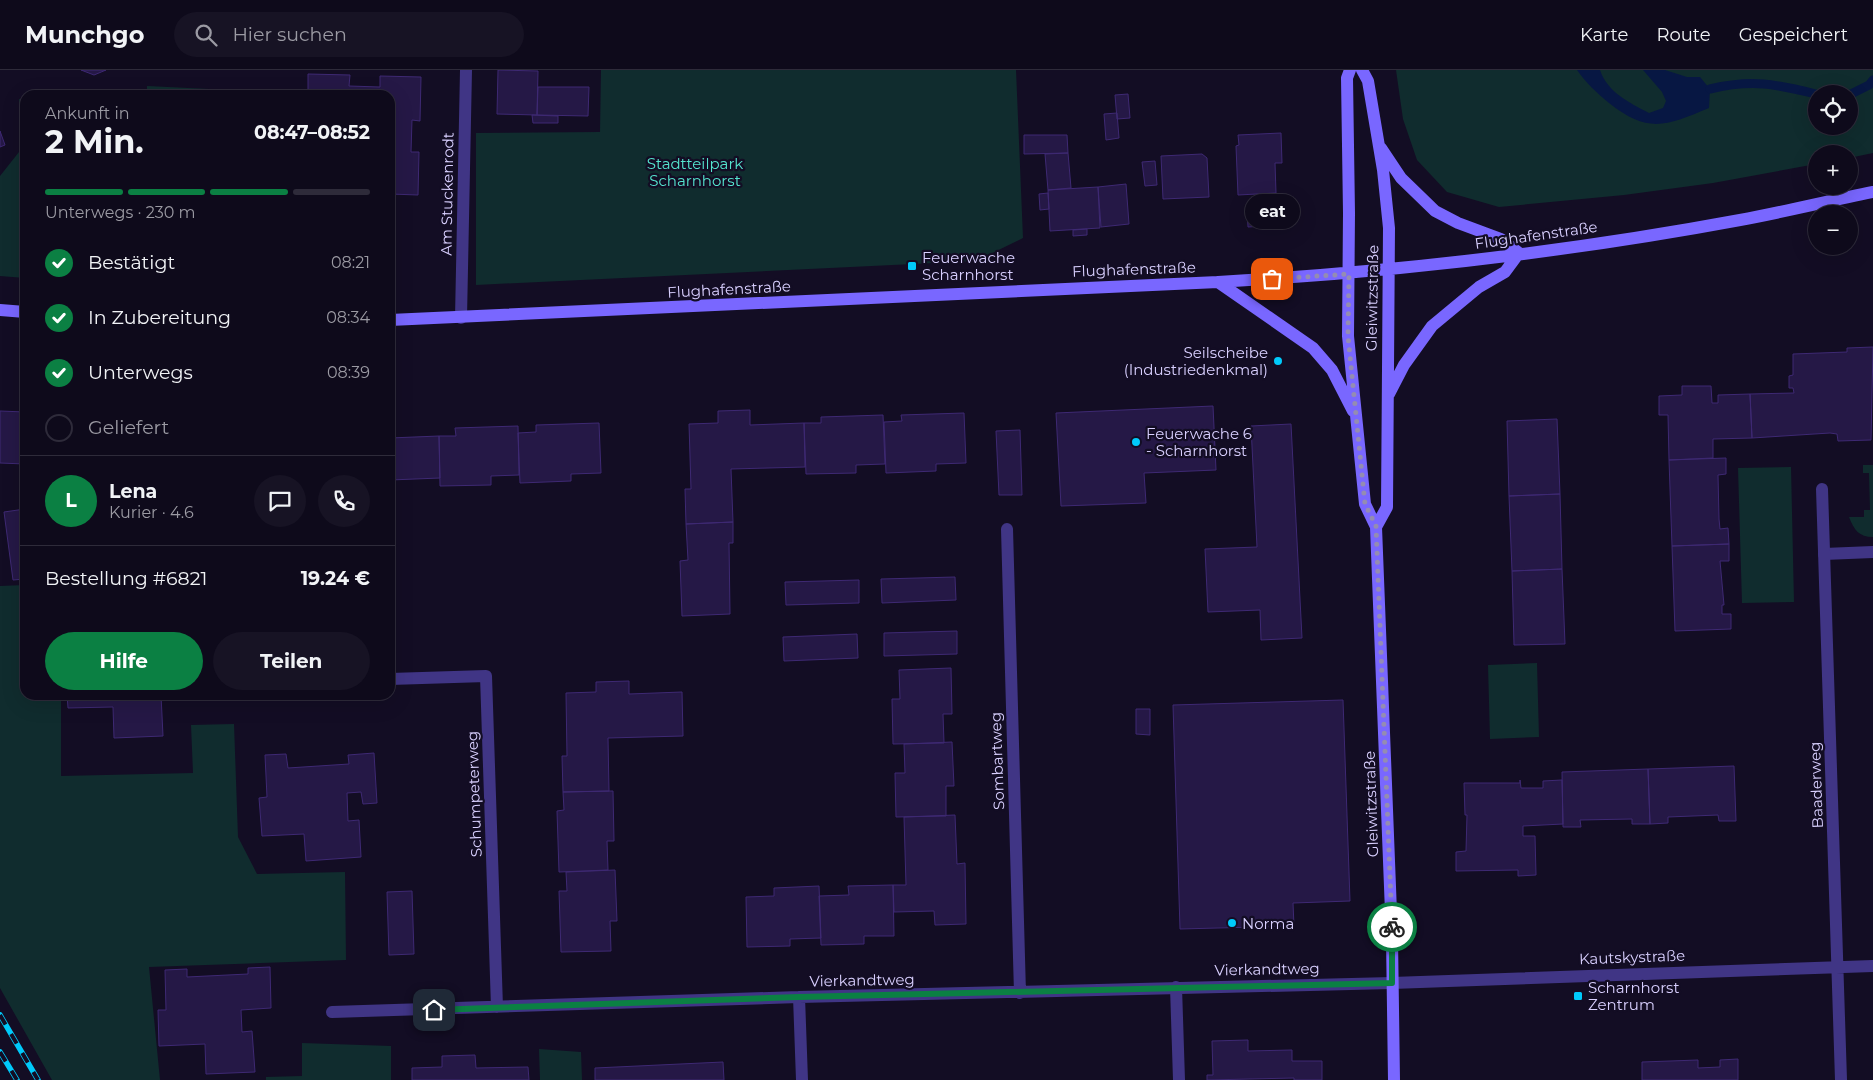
<!DOCTYPE html>
<html lang="de">
<meta charset="utf-8">
<style>
body{margin:0;font-family:Montserrat,sans-serif;background:#171324;color:#f1f3f6;height:100vh;display:flex;flex-direction:column;font-size:19px;white-space:nowrap}
*{box-sizing:border-box;margin:0}
p{font-size:16px;color:#9b9aa3}
.icon{flex:none;width:28px;height:28px;fill:none;stroke:currentColor;stroke-width:2;stroke-linecap:round;stroke-linejoin:round}
.map{position:relative;flex:1;overflow:hidden}
.sheet{position:absolute;left:20px;top:20px;width:375px;height:610px;display:flex;flex-direction:column;background:#0e0a1b;border-radius:15px;box-shadow:0 5px 20px #0002,0 0 0 1px #2e2b3a}
.sheet>*{flex:none}
.controls{position:absolute;left:1808px;top:15px;display:grid;gap:10px}
.controls a{display:grid;place-items:center;width:50px;height:50px;border-radius:50%;background:#0e0a1b;box-shadow:0 5px 20px #0002,0 0 0 1px #2e2b3a;font-size:25px}
.pin{position:absolute;display:grid;place-items:center;width:42px;height:42px;color:#fff;margin:-21px;border-radius:10px;box-shadow:0 2px 8px #0006}
.courier{position:absolute;display:grid;place-items:center;width:50px;height:50px;margin:-25px;border:4px solid #0b8043;border-radius:50%;background:#fff;color:#222;box-shadow:0 1px 6px #0007}
.bubble{position:absolute;height:35px;border-radius:18px;background:#0e0a1b;box-shadow:0 5px 20px #0002,0 0 0 1px #2e2b3a;font-size:16px;font-weight:700;line-height:35px;text-align:center}
.overview em{font-style:normal;font-weight:700}
.overview div{display:flex;flex-direction:column-reverse}
.overview{display:flex;align-items:center;justify-content:space-between;height:85px;padding:0 25px}
h1{font-size:32px;font-weight:700;line-height:38px}
.bar{display:grid;grid-template-columns:repeat(4,1fr);gap:8px 5px;align-content:center;height:60px;padding:0 25px}
.bar i{height:6px;border-radius:4px;background:#2e2b3a}
.bar .selected{background:#0b8043}
.bar p{grid-column:span 4}
.line{display:flex;align-items:center;gap:12px;padding:0 25px;border-top:1px solid #2e2b3a}
.line div{flex:1}
.round{display:grid;place-items:center;flex:none;width:52px;height:52px;border-radius:26px;background:#171324}
ol{padding:0 25px;list-style:none}
li{display:flex;align-items:center;gap:15px;height:55px}
li p{margin-inline-start:auto}
li .icon{padding:5px;border-radius:50%;background:#0b8043;color:#fff;stroke-width:4}
li:last-child{color:#9b9aa3}
li i{width:28px;height:28px;border:2px solid #2e2b3a;border-radius:50%}
.button{display:flex;gap:10px;margin-top:auto;padding:10px 25px}
.button a{flex:1;height:58px;border-radius:30px;background:#0b8043;color:#fff;font-size:20px;font-weight:700;line-height:58px;text-align:center}
.button a+a{background:#171324;color:#f1f3f6}
header{display:flex;align-items:center;gap:30px;box-sizing:border-box;height:70px;padding:0 25px;background:#0e0a1b;border-bottom:1px solid #2e2b3a}
header strong{font-size:24px}
nav{display:flex;gap:28px;margin-inline-start:auto;font-size:18px}
.search{width:350px;height:45px;background:#171324;display:flex;align-items:center;gap:12px;box-sizing:border-box;padding:0 18px;border-radius:28px;color:#9b9aa3;font-size:19px}
.map>svg:first-child{display:block}
.green{fill:#102c2e;fill-rule:evenodd}
.water{fill:#071743}
.lines{fill:none;stroke-linecap:round;stroke-linejoin:round}
.stream{stroke:#071743;stroke-width:9}
.building{fill:#251846;stroke:#3e2973}
.lane{stroke:#403585;stroke-width:12}
.street{stroke:#403585;stroke-width:12}
.secondary{stroke:#7967ff;stroke-width:12}
.rail-casing{stroke:#00cafb;stroke-width:5.5}
.rail{stroke:#130d24;stroke-width:4;stroke-dasharray:11;stroke-linecap:butt}
.done{stroke:#948cb2;stroke-width:5;stroke-dasharray:0 9}
.route{stroke:#0b8043;stroke-width:6}
.poi-dot{fill:#00cafb;stroke:#130d24;stroke-width:2}
.labels{text-anchor:middle;dominant-baseline:central;stroke-width:4.5;stroke-linejoin:round;paint-order:stroke}
.park-label{font-size:15px;fill:#55e5cf;stroke:#130d24}
.street-label{font-size:15px;fill:#d9d0ff;stroke:#130d24}
.poi-label{font-size:15px;fill:#d9d0ff;stroke:#130d24;text-anchor:start}
</style>
<header>
<strong>Munchgo</strong>
<div class="search"><svg class="icon" aria-label="search" viewBox="0 0 24 24"><circle cx="10" cy="10" r="6"/><path d="M15 15l6 6"/></svg>Hier suchen</div>
<nav><a>Karte</a><a>Route</a><a>Gespeichert</a></nav>
</header>
<div class="map">
<svg width="1873" height="1010" viewBox="0 0 1873 1010">
<rect width="100%" height="100%" fill="#130d24"/>
<path class="green" d="M601,0H1016L1023,168L976,191L476,215V63L600,62Z
M1396,0H1873V83L1849,88V84H1816V94L1713,113L1624,125L1499,137L1447,122L1417,90L1403,49ZM1816,24H1849V56H1816Z
M147,16L209,19V25H147Z
M140,21V25H80Z
M19,29H25V208L0,206V106L19,82Z
M1863,395H1873V467C1859,467 1854,460 1849,447H1864V440H1870L1869,403H1863Z
M1791,397L1794,532L1742,533L1738,398Z
M25,515V625H61V706L193,703L191,655L234,654L238,767L257,804L345,802L346,890L149,897L160,1010H52L0,918V516Z
M1537,593L1539,667L1490,669L1488,595Z
M302,973L391,976V1010H266V1007L302,1006Z
M539,979L581,982L582,1010H540Z"/>
<path class="water" d="M1577,0H1600C1607,22 1630,33 1649,43L1663,38L1666,31L1662,22L1643,0H1665L1687,7H1700L1710,19L1709,38C1666,56 1648,64 1609,33C1597,23 1586,13 1577,0Z"/>
<g class="lines">
<path class="stream" d="M1710,19C1752,9 1775,14 1816,24
M1849,25L1869,15L1873,10"/>
</g>
<path class="building" d="M106,0L94,5L81,0Z
M498,0L538,1L537,45L497,44Z
M308,4L350,5L349,16L380,17V6L421,7L420,51L412,50L411,82H419L418,125L390,124V25H308Z
M538,17H589L588,46L537,45Z
M1128,24L1130,48L1117,49L1115,25Z
M1117,43L1119,68L1106,70L1104,44Z
M532,45L558,46V53H533Z
M0,61L5,75L0,77Z
M1281,63L1282,93H1275L1276,123L1238,125L1236,76L1239,75L1238,65Z
M1024,65H1067L1068,83L1024,84Z
M1068,83L1071,118L1048,120L1045,84Z
M1202,84L1207,88L1209,127L1163,129L1161,86Z
M1155,91L1157,115L1145,116L1142,92Z
M1126,114L1129,154L1101,157L1098,117Z
M1098,117L1100,158L1050,161L1048,120Z
M1048,123L1049,139L1040,140L1039,124Z
M1279,135L1280,155L1248,157L1247,137Z
M1087,159V165L1073,166V160Z
M1873,277L1871,370L1838,371L1837,364L1830,363L1752,368L1750,324L1794,323L1793,318H1789V306L1793,305V284L1847,282V278Z
M1682,316H1711L1712,333H1718V325L1750,324L1752,368L1713,369V388L1669,390L1668,345H1659V326L1682,325Z
M1213,336L1216,400L1144,403L1146,433L1061,436L1056,343Z
M750,340V355L804,353L805,397L731,399L733,452L686,454L685,419H691L689,354L718,353V341Z
M0,341L25,342V394L0,393Z
M964,343L966,393L936,394V401L886,403L884,352L902,351L901,345Z
M883,345L885,394L856,395V403L806,404L804,353H821V347Z
M1557,349L1560,424L1509,426L1507,351Z
M599,353L601,403L571,404V411L520,413L518,363L536,362V355Z
M1291,354L1302,568L1261,570L1260,540L1208,542L1205,479L1257,477L1251,356Z
M518,356L519,405L491,406V415L440,416L439,366H456L455,358Z
M1020,360L1022,425H999L996,361Z
M439,366L440,408L390,410V368Z
M1726,388V404L1718,405L1719,449L1720,459L1728,458L1729,474L1672,476L1669,390Z
M1560,424L1562,499L1512,501L1509,426Z
M25,439V509L13,510L4,442Z
M733,452V473H729L730,544L682,546L680,491L688,490L686,454Z
M1729,474V491H1720L1724,535H1722V544H1731V559L1675,561L1672,476Z
M1562,499L1565,574L1514,575L1512,501Z
M955,507L956,530L882,533L881,509Z
M859,510V533L786,535L785,512Z
M957,561V584L884,586V563Z
M857,564L858,588L784,591L783,567Z
M951,598L952,644H943L944,673L893,674L892,629H900L899,600Z
M629,611V624L682,622L683,666L608,668L609,721L563,722L562,686H567L566,623L596,622V612Z
M67,625H161L163,666L114,668L113,637L68,638Z
M1343,630L1350,831L1293,833L1294,856L1180,859L1173,635Z
M1136,639H1150V665L1136,664Z
M952,672L954,716H946V746L896,747L895,703H905L904,674Z
M374,683L377,733L363,734L361,722L347,723L348,751L359,750L361,787L306,791L304,764L262,766L259,728L267,727L265,685L286,684L288,698L349,694L348,685Z
M1734,696L1736,751H1719L1718,745L1668,747V753L1650,754L1648,699Z
M1648,699L1650,754H1632V749L1580,750L1581,757H1563L1562,702Z
M1520,710L1521,718H1543V711L1562,710L1563,754L1523,756V766H1535L1536,805L1518,806V800L1456,801V782L1466,781L1467,745H1465L1464,713H1520Z
M613,721L614,771H607L608,800L559,802L557,741L564,740L563,722Z
M955,745L957,794L965,793L966,854L935,855L934,841L894,842L893,815H906L904,747Z
M615,800L617,851H610L611,881L561,882L559,821H567L566,802Z
M893,815L894,866H864V874L821,875L819,826L849,825L848,816Z
M819,816L821,868L790,869V876L747,877L746,827L774,826V818Z
M412,821L414,884L389,885L387,822Z
M270,897L271,938L241,940L242,962L252,961L255,1002L206,1004L205,974L159,976L158,940H166L165,900L187,899V907L248,904V898Z
M1248,970V981L1292,980V991H1322V1010H1294V1008L1207,1010V1005H1213L1212,971Z
M475,985L476,998L528,997L529,1010H412V998L442,997V986Z
M1738,989V1010H1642V992L1698,990V998L1720,997V990Z
M723,992L724,1010H595V998Z"/>
<g class="lines">
<path class="lane" d="M1824,484L1873,482"/>
<path class="street" d="M461,248L466,0
M1822,419L1841,1010
M1007,459L1020,923
M390,609L486,606L497,937
M1176,917L1179,1010
M799,927L802,1010
M332,942L799,927L1392,913L1873,896"/>
<path class="secondary" d="M1350,0L1347,8L1349,143L1348,266L1365,434L1376,457L1392,868L1394,1010
M1362,0L1368,11L1383,100L1389,158L1387,437L1376,457
M1381,78L1401,108L1435,141L1458,153L1501,169L1519,183
M1218,212L1313,278L1332,300L1353,341
M0,240L25,242
M390,250L1218,212C1393,202 1568,182 1740,150C1784,142 1828,131 1873,122
M1389,324L1404,295L1432,256L1479,217L1505,202L1519,183"/>
<defs>
<path id="rail" d="M0,945L38,1010
M0,982L17,1010"/>
</defs>
<use href="#rail" class="rail-casing"/>
<use href="#rail" class="rail"/>
</g>
<g class="lines">
<path class="done" d="M1272,209L1349,204L1348,266L1365,434L1376,456L1392,857"/>
<path class="route" d="M434,940L799,927L1392,913V857"/>
</g>
<g class="poi-dot">
<rect x="907" y="191" width="10" height="10" rx="2.5"/>
<circle cx="1278" cy="291" r="5"/>
<circle cx="1136" cy="372" r="5"/>
<circle cx="1232" cy="853" r="5"/>
<rect x="1573" y="921" width="10" height="10" rx="2.5"/>
</g>
<g class="labels">
<g class="park-label">
<text x="695" y="93">Stadtteilpark<tspan x="695" dy="17">Scharnhorst</tspan></text>
</g>
<g class="street-label">
<text transform="translate(447 124) rotate(-89)">Am Stuckenrodt</text>
<text transform="translate(1536 165) rotate(-8)">Flughafenstraße</text>
<text transform="translate(1134 199) rotate(-2)">Flughafenstraße</text>
<text transform="translate(729 219) rotate(-3)">Flughafenstraße</text>
<text transform="translate(1372 228) rotate(-89)">Gleiwitzstraße</text>
<text transform="translate(997 691) rotate(-92)">Sombartweg</text>
<text transform="translate(1816 715) rotate(-92)">Baaderweg</text>
<text transform="translate(474 724) rotate(-92)">Schumpeterweg</text>
<text transform="translate(1371 734) rotate(-92)">Gleiwitzstraße</text>
<text transform="translate(1632 887) rotate(-2)">Kautskystraße</text>
<text transform="translate(1267 899) rotate(-1)">Vierkandtweg</text>
<text transform="translate(862 910) rotate(-1)">Vierkandtweg</text>
</g>
<g class="poi-label">
<text x="922" y="187">Feuerwache<tspan x="922" dy="17">Scharnhorst</tspan></text>
<text x="1268" y="282" text-anchor="end">Seilscheibe<tspan x="1268" dy="17">(Industriedenkmal)</tspan></text>
<text x="1146" y="363">Feuerwache 6<tspan x="1146" dy="17">- Scharnhorst</tspan></text>
<text x="1242" y="853">Norma</text>
<text x="1588" y="917">Scharnhorst<tspan x="1588" dy="17">Zentrum</tspan></text>
</g>
</g>
</svg>
<div class="controls">
<a><svg class="icon" aria-label="locate" viewBox="0 0 24 24"><circle cx="12" cy="12" r="6"/><path d="M12 2v4M12 18v4M2 12h4M18 12h4"/></svg></a>
<a>+</a>
<a>−</a>
</div>
<div class="pin" style="left:1272px;top:209px;background:#ea580c"><svg class="icon" aria-label="bag" viewBox="0 0 24 24"><path d="M5 8h14l-1 12H6zM9 8a3 3 0 0 1 6 0"/></svg></div>
<div class="pin" style="left:434px;top:940px;background:#1f2937"><svg class="icon" aria-label="home" viewBox="0 0 24 24"><path d="M3 11l9-7 9 7M6 9v11h12V9"/></svg></div>
<div class="courier" style="left:1392px;top:857px"><svg class="icon" aria-label="bike" viewBox="0 0 24 24"><circle cx="6" cy="16" r="4"/><circle cx="18" cy="16" r="4"/><path d="M6 16l4-8h5l3 8M10 8l3 8H6M13 5h3"/></svg></div>
<div class="bubble" style="left:1245px;top:124px;width:55px">eat</div>
<section class="sheet">
<div class="overview"><div><h1>2 Min.</h1><p>Ankunft in</p></div><em>08:47–08:52</em></div>
<div class="bar"><i class="selected"></i><i class="selected"></i><i class="selected"></i><i></i><p>Unterwegs · 230 m</p></div>
<ol>
<li><svg class="icon" aria-label="check" viewBox="0 0 24 24"><path d="M5 12l5 5 9-10"/></svg>Bestätigt<p>08:21</p></li>
<li><svg class="icon" aria-label="check" viewBox="0 0 24 24"><path d="M5 12l5 5 9-10"/></svg>In Zubereitung<p>08:34</p></li>
<li><svg class="icon" aria-label="check" viewBox="0 0 24 24"><path d="M5 12l5 5 9-10"/></svg>Unterwegs<p>08:39</p></li>
<li><i></i>Geliefert</li>
</ol>
<div class="line" style="height:90px"><b class="round" style="background:#0b8043;color:#fff">L</b><div><b>Lena</b><p>Kurier · 4.6</p></div><a class="round"><svg class="icon" aria-label="chat" viewBox="0 0 24 24"><path d="M4 5h16v11H9l-5 4z"/></svg></a><a class="round"><svg class="icon" aria-label="phone" viewBox="0 0 24 24"><path d="M5 4h4l2 5-3 2q2 4 5 5l2-3 5 2v4C11 20 4 13 5 4z"/></svg></a></div>
<div class="line" style="height:65px"><div>Bestellung #6821</div><b>19.24 €</b></div>
<div class="button"><a>Hilfe</a><a>Teilen</a></div>
</section>
</div>
